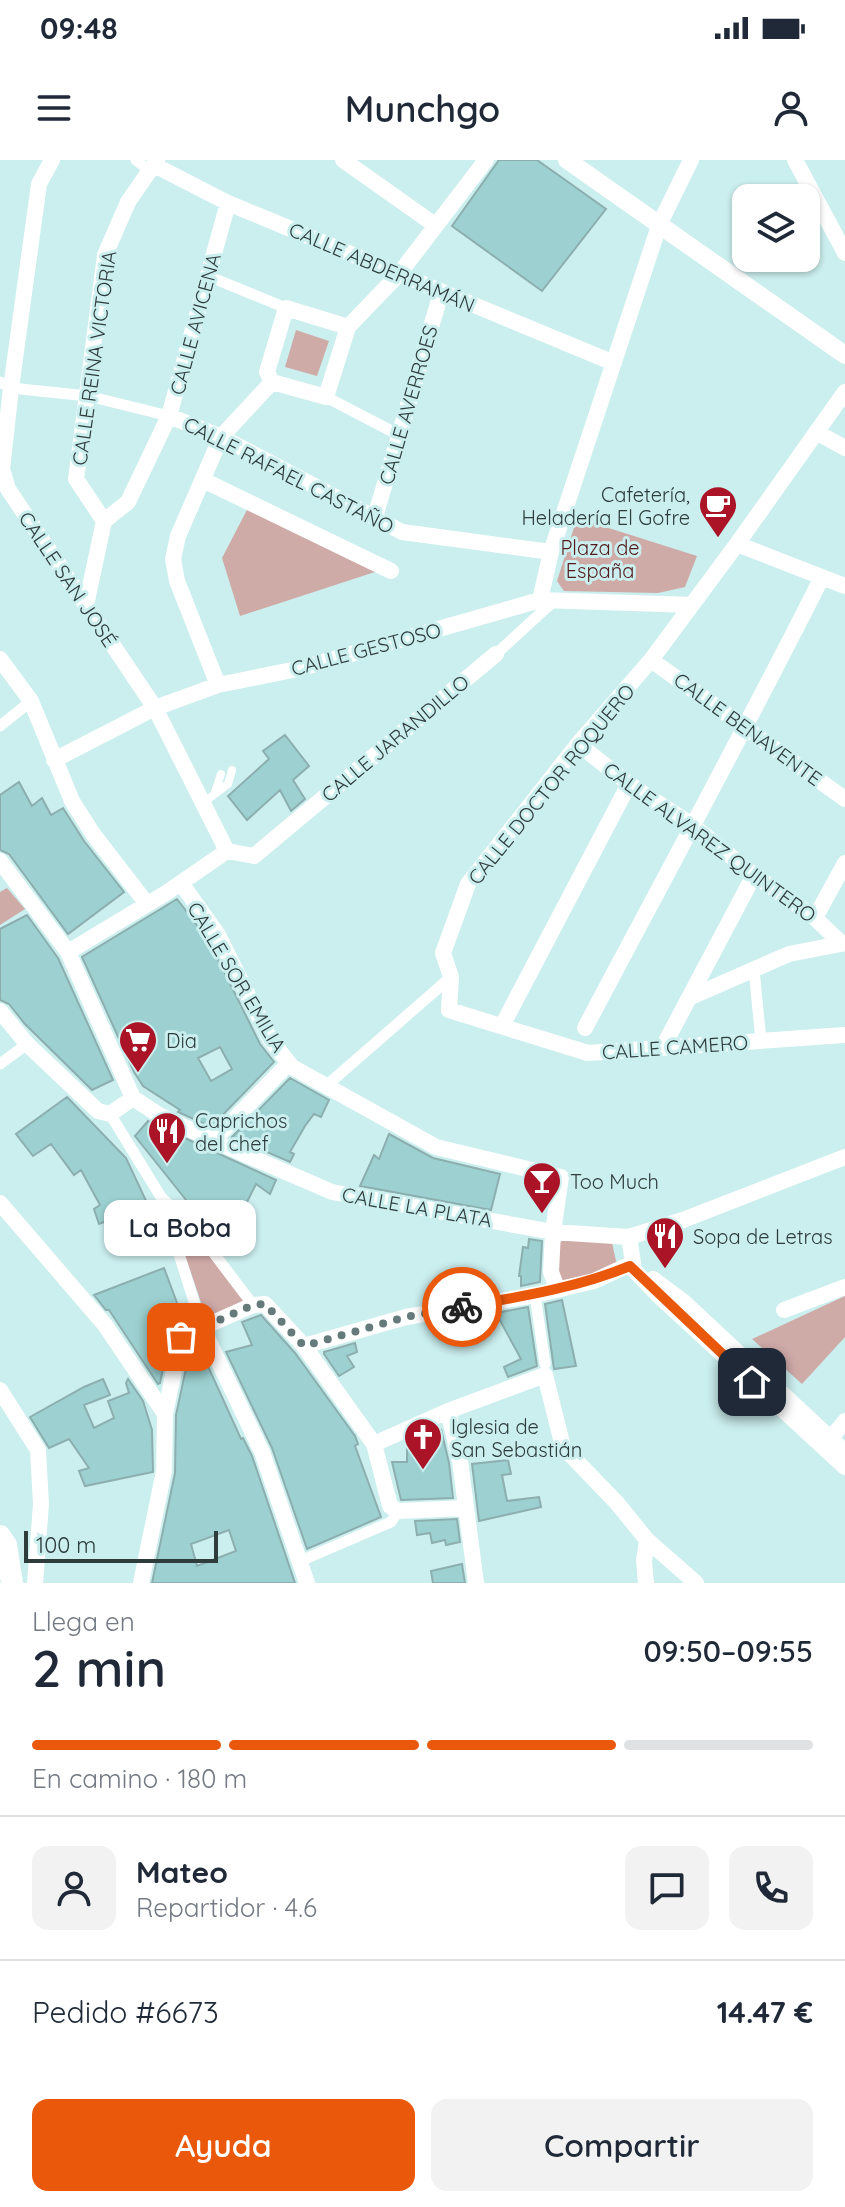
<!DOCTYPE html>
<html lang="es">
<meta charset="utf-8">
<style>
body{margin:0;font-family:Quicksand,sans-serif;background:#f2f2f3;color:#1f2937;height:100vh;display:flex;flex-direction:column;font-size:30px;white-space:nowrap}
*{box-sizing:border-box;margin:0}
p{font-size:26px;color:#747a83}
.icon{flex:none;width:44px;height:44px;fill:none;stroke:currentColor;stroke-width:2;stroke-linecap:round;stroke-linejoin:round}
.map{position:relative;height:1423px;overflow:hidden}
.drawer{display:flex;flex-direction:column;background:#fff;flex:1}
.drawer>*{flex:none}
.tools{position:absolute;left:732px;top:24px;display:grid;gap:16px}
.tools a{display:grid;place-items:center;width:88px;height:88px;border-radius:16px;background:#fff;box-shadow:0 2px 6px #0004;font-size:40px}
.scale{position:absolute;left:24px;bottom:20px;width:194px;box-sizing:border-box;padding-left:8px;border:4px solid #2e3c3c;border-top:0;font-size:22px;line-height:28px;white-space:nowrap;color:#2e3c3c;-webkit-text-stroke:6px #cbeeee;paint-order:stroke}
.pin{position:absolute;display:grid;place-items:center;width:68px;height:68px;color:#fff;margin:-34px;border-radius:16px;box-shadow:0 4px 12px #0006}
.courier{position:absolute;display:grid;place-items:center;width:80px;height:80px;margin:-40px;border:6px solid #ea580c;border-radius:50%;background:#fff;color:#222;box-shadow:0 2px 10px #0007}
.bubble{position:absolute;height:56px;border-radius:16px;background:#fff;box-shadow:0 2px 6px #0004;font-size:26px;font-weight:600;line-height:56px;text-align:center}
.headline em{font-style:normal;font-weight:600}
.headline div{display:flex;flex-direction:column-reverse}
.headline{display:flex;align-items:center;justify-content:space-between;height:136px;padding:0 32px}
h1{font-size:52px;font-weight:600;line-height:60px}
.bar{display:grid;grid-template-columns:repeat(4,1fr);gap:12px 8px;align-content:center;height:96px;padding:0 32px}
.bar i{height:10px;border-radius:6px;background:#e0e1e3}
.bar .current{background:#ea580c}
.bar p{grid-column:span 4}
.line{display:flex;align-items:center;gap:20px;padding:0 32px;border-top:2px solid #e0e1e3}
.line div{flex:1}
.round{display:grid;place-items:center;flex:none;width:84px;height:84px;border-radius:16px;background:#f2f2f3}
.cta{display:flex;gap:16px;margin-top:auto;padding:16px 32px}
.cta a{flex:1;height:92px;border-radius:16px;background:#ea580c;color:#fff;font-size:32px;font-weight:600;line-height:92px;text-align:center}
.cta a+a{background:#f2f2f3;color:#1f2937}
.status{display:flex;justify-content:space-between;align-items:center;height:56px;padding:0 40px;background:#fff;direction:ltr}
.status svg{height:22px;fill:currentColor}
header{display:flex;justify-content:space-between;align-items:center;height:104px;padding:0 32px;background:#fff;font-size:36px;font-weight:600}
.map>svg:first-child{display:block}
.green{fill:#cfaba8}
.building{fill:#9dd1d1;stroke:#8daeae;stroke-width:2;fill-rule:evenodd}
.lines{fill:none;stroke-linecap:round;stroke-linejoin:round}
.service{stroke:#fff;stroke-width:8}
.pedestrian{stroke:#fff;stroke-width:11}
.minor{stroke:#fff;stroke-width:16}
.tertiary{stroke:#fff;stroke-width:18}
.secondary{stroke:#fff;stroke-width:22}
.done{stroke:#657a7a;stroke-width:8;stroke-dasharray:0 14.4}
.route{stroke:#ea580c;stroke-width:10}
.labels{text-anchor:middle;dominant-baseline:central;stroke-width:6;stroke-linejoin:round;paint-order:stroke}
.street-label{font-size:20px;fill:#2e3c3c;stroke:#cbeeee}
.poi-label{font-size:20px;fill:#2e3c3c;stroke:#cbeeee;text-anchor:start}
.park-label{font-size:20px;fill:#531b1b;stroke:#cbeeee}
</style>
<div class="status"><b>09:48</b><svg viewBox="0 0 49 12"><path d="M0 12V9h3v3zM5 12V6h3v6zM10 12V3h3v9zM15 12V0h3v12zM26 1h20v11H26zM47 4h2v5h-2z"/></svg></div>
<header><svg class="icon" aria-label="menu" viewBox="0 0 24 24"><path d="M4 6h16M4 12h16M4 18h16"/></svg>Munchgo<svg class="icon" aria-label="person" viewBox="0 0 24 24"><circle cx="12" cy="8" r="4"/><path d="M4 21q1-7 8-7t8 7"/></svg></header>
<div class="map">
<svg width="845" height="1423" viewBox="0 0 845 1423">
<rect width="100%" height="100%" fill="#cbeeee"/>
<path class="green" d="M296,170L329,181L317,216L285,207Z
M249,346L381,410L240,456L222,398Z
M577,358L697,396L685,427L658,433L564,431L557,421Z
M7,728L25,749L0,765V732Z
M189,1077H194L244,1138L242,1146L210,1158L205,1154L183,1089L184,1081Z
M564,1078L612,1083L617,1105L567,1123L555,1115L559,1084Z
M845,1136V1177L802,1224L752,1179Z"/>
<path class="building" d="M499,0H537L606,49L542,131L452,66Z
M285,575L309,606L293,620L305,639L291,651L280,630L247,660L228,636L269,599L263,591Z
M19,622L32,646L42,638L51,655L63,648L84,681L124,732L68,774L9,694L0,690V635Z
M177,739L209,781L260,884L274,902L211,967L178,952L180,950L143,926L134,912L82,797ZM220,887L232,909L211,921L198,898Z
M27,755L58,798L113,920L92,930L25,864L9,844L0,840V769Z
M290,918L329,940L321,957L314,954L305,966L290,992L294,994L290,1002L232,977Z
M67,937L126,998L148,1045L99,1064L94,1049L100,1045L81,1010L74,1015L51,984L33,996L16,974Z
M148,961L276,1020L270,1034L256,1024L234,1068L229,1064L214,1075L135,976Z
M389,974L433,998L500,1014L491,1050L360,1026L374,995L379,999Z
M529,1079L542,1081L540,1122L521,1126V1116H519L523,1087L528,1088Z
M164,1108L177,1143L175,1168L170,1175L160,1223L158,1224L109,1150H106L94,1135Z
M562,1140L576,1206L554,1209L545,1144Z
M528,1147L537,1206L508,1217L504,1207L521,1199L496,1153Z
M261,1155L295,1193L355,1276L358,1284L355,1286L381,1357L307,1389L272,1288L226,1192L252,1185L242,1162Z
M197,1182L241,1279L243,1278L252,1296L295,1423H152L175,1313L176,1255L191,1185ZM229,1370L236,1391L197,1406L191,1384Z
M355,1183L357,1192L347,1196L354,1207L339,1216L324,1194V1192Z
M103,1219L110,1235L84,1245L94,1268L114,1258L108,1241L129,1233L126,1223L128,1219L143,1241L152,1270L153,1312L85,1326L79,1311L89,1308L69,1279L49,1288L30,1257L84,1227Z
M441,1269L449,1303L453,1338L401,1340L392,1302H407V1281L422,1274H440Z
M508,1300L511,1314L502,1315L507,1341L539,1337L541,1347L479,1361L472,1304Z
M457,1359L460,1382L446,1385L445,1380L432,1383L430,1373L417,1375L415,1361Z
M462,1404L465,1423H433L431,1411Z"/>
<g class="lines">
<path class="service" d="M215,632L221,614
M203,643L228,624L232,610"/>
<path class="pedestrian" d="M136,0L150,11
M208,116L286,148
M0,222L11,228L88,236L169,256
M326,237L399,275
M496,494L555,440
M0,566L31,541
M754,809L761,881
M0,904L27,884
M326,926L451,817
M110,954L161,1037
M535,1135L545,1204
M202,1167L161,1037L200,1075L253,1145
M298,1402L391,1362L398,1351"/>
<path class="minor" d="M52,0L39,24L11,228L2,309L8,329L155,548L227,691
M343,0L435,65
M795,0L845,93
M154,5L228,43L614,203
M348,167L286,148L267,212L272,222L326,237L348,167L399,114L486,0
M845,232L737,384L651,500L578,584L468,724L443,793L451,817L449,850L588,893L845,875
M169,256L221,277L402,372L551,392
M816,272L845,288
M203,320L391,411
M375,357L441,133
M104,361L128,342L169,256L228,43
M737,384L845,426
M540,440L551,392L660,63L691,0
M86,445L104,361L76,319L105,95L128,42L157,0
M0,499L31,541L72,641L93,674L147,744
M651,500L845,639
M218,525L177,421L173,399L178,376L221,277L272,222
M578,584L629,624L692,665L754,715L815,758L840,782
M54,600L155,548L218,525L302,508L540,440L692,445
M227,691L254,696L496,494
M0,701L68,792L133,938L159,955L223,985L332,1032L553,1072L561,1017L436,987L292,907L270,879L218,775L181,723
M815,758L845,703
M68,792L166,733L227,691
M691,837L789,794L845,783
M0,851L27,884L98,951L110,954L133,938
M502,866L629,624
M585,868C664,718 746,569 822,417
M663,887L754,715
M213,981L289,903
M0,1043L105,1165L165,1254
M629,1077L683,1060L845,997
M630,1106L659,1136L845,1307
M653,1119L685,1143L845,1292
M784,1150L845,1127
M202,1167L262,1292L307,1423
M304,1186L406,1157L535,1135L594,1121L633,1103L629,1077L553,1072L551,1112L557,1128
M0,1230L38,1290L41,1344L35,1423
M448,1251L460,1301L476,1423
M830,1279L845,1261
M374,1284L448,1251L545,1215L563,1287L617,1343L647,1380L696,1423
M141,1423L164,1311L165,1254L181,1177L253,1145L265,1144L304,1186L374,1284L390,1346L398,1351L465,1348
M646,1423L644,1401L647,1380"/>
<path class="tertiary" d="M567,0L845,195"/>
<path class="secondary" d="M0,1376L6,1385L12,1423"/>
</g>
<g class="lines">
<path class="done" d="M181,1177L253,1145L265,1144L304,1186L406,1157L462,1147"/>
<path class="route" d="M462,1147C519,1137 576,1128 630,1106L752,1222"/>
</g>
<defs>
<symbol id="cafe-pin" viewBox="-11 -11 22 30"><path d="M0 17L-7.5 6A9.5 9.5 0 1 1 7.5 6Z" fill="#aa1426" stroke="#cbeeee"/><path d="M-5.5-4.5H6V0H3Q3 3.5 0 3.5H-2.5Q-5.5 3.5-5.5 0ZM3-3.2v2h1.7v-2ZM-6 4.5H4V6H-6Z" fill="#fff"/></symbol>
<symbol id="supermarket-pin" viewBox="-11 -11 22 30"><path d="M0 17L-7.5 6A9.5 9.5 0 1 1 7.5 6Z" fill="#aa1426" stroke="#cbeeee"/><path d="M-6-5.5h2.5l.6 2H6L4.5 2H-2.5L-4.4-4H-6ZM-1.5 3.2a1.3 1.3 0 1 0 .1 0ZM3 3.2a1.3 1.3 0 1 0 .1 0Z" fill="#fff"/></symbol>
<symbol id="restaurant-pin" viewBox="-11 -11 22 30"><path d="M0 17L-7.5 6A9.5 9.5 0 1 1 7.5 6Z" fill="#aa1426" stroke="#cbeeee"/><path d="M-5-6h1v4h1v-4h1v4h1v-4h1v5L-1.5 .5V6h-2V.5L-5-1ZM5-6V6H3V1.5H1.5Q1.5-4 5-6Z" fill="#fff"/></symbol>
<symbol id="bar-pin" viewBox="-11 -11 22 30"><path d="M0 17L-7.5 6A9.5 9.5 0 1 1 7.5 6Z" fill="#aa1426" stroke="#cbeeee"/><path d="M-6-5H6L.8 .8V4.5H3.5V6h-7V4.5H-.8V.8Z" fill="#fff"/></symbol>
<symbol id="church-pin" viewBox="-11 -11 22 30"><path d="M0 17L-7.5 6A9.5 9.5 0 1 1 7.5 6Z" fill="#aa1426" stroke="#cbeeee"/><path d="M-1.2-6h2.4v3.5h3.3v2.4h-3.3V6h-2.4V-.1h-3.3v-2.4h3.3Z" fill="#fff"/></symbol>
</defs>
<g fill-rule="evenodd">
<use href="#cafe-pin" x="696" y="323" width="44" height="60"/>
<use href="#supermarket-pin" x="116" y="858" width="44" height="60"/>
<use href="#restaurant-pin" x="145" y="949" width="44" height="60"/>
<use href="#bar-pin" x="520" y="999" width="44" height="60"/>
<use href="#restaurant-pin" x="643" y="1054" width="44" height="60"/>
<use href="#church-pin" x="401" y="1255" width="44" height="60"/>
</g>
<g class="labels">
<g class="street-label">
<text transform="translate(382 107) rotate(23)">CALLE ABDERRAMÁN</text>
<text transform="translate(195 164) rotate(-75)">CALLE AVICENA</text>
<text transform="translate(94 198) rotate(-82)">CALLE REINA VICTORIA</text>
<text transform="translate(408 245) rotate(-74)">CALLE AVERROES</text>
<text transform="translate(289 315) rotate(27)">CALLE RAFAEL CASTAÑO</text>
<text transform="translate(68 419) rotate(56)">CALLE SAN JOSÉ</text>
<text transform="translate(366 489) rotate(-15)">CALLE GESTOSO</text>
<text transform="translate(748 569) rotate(36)">CALLE BENAVENTE</text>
<text transform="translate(395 578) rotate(-40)">CALLE JARANDILLO</text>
<text transform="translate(551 624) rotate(-51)">CALLE DOCTOR ROQUERO</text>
<text transform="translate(710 682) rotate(36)">CALLE ALVAREZ QUINTERO</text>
<text transform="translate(237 817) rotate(59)">CALLE SOR EMILIA</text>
<text transform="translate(675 887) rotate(-4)">CALLE CAMERO</text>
<text transform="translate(417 1047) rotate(10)">CALLE LA PLATA</text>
</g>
<g class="poi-label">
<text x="690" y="334" text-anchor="end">Cafetería,<tspan x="690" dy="23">Heladería El Gofre</tspan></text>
<text x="166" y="880">Dia</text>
<text x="195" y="960">Caprichos<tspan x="195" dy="23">del chef</tspan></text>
<text x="570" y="1021">Too Much</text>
<text x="693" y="1076">Sopa de Letras</text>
<text x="451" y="1266">Iglesia de<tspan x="451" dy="23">San Sebastián</tspan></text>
</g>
<g class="park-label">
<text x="600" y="387">Plaza de<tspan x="600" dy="23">España</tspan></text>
</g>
</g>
</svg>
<div class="tools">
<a><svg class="icon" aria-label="layers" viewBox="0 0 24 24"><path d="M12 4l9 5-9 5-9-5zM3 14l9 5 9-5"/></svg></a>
</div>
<div class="scale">100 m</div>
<div class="pin" style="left:181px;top:1177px;background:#ea580c"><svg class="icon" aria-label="bag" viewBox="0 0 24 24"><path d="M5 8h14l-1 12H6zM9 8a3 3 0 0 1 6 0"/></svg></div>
<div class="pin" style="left:752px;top:1222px;background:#1f2937"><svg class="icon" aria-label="home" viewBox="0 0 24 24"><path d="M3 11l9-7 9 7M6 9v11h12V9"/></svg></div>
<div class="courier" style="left:462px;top:1147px"><svg class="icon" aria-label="bike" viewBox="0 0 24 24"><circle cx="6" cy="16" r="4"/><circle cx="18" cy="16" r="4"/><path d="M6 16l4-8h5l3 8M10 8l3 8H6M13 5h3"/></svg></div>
<div class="bubble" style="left:104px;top:1040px;width:152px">La Boba</div>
</div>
<section class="drawer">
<div class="headline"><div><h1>2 min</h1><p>Llega en</p></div><em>09:50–09:55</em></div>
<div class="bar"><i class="current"></i><i class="current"></i><i class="current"></i><i></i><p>En camino · 180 m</p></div>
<div class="line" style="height:144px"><a class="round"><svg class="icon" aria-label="person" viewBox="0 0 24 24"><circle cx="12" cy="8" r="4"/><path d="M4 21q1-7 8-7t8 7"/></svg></a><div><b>Mateo</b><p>Repartidor · 4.6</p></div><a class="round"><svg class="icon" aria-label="chat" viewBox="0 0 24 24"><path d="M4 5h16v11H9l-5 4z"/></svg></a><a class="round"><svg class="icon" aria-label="phone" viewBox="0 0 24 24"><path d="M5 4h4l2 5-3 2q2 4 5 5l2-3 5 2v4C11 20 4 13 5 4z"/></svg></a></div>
<div class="line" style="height:104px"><div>Pedido #6673</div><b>14.47 €</b></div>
<div class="cta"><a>Ayuda</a><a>Compartir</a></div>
</section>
